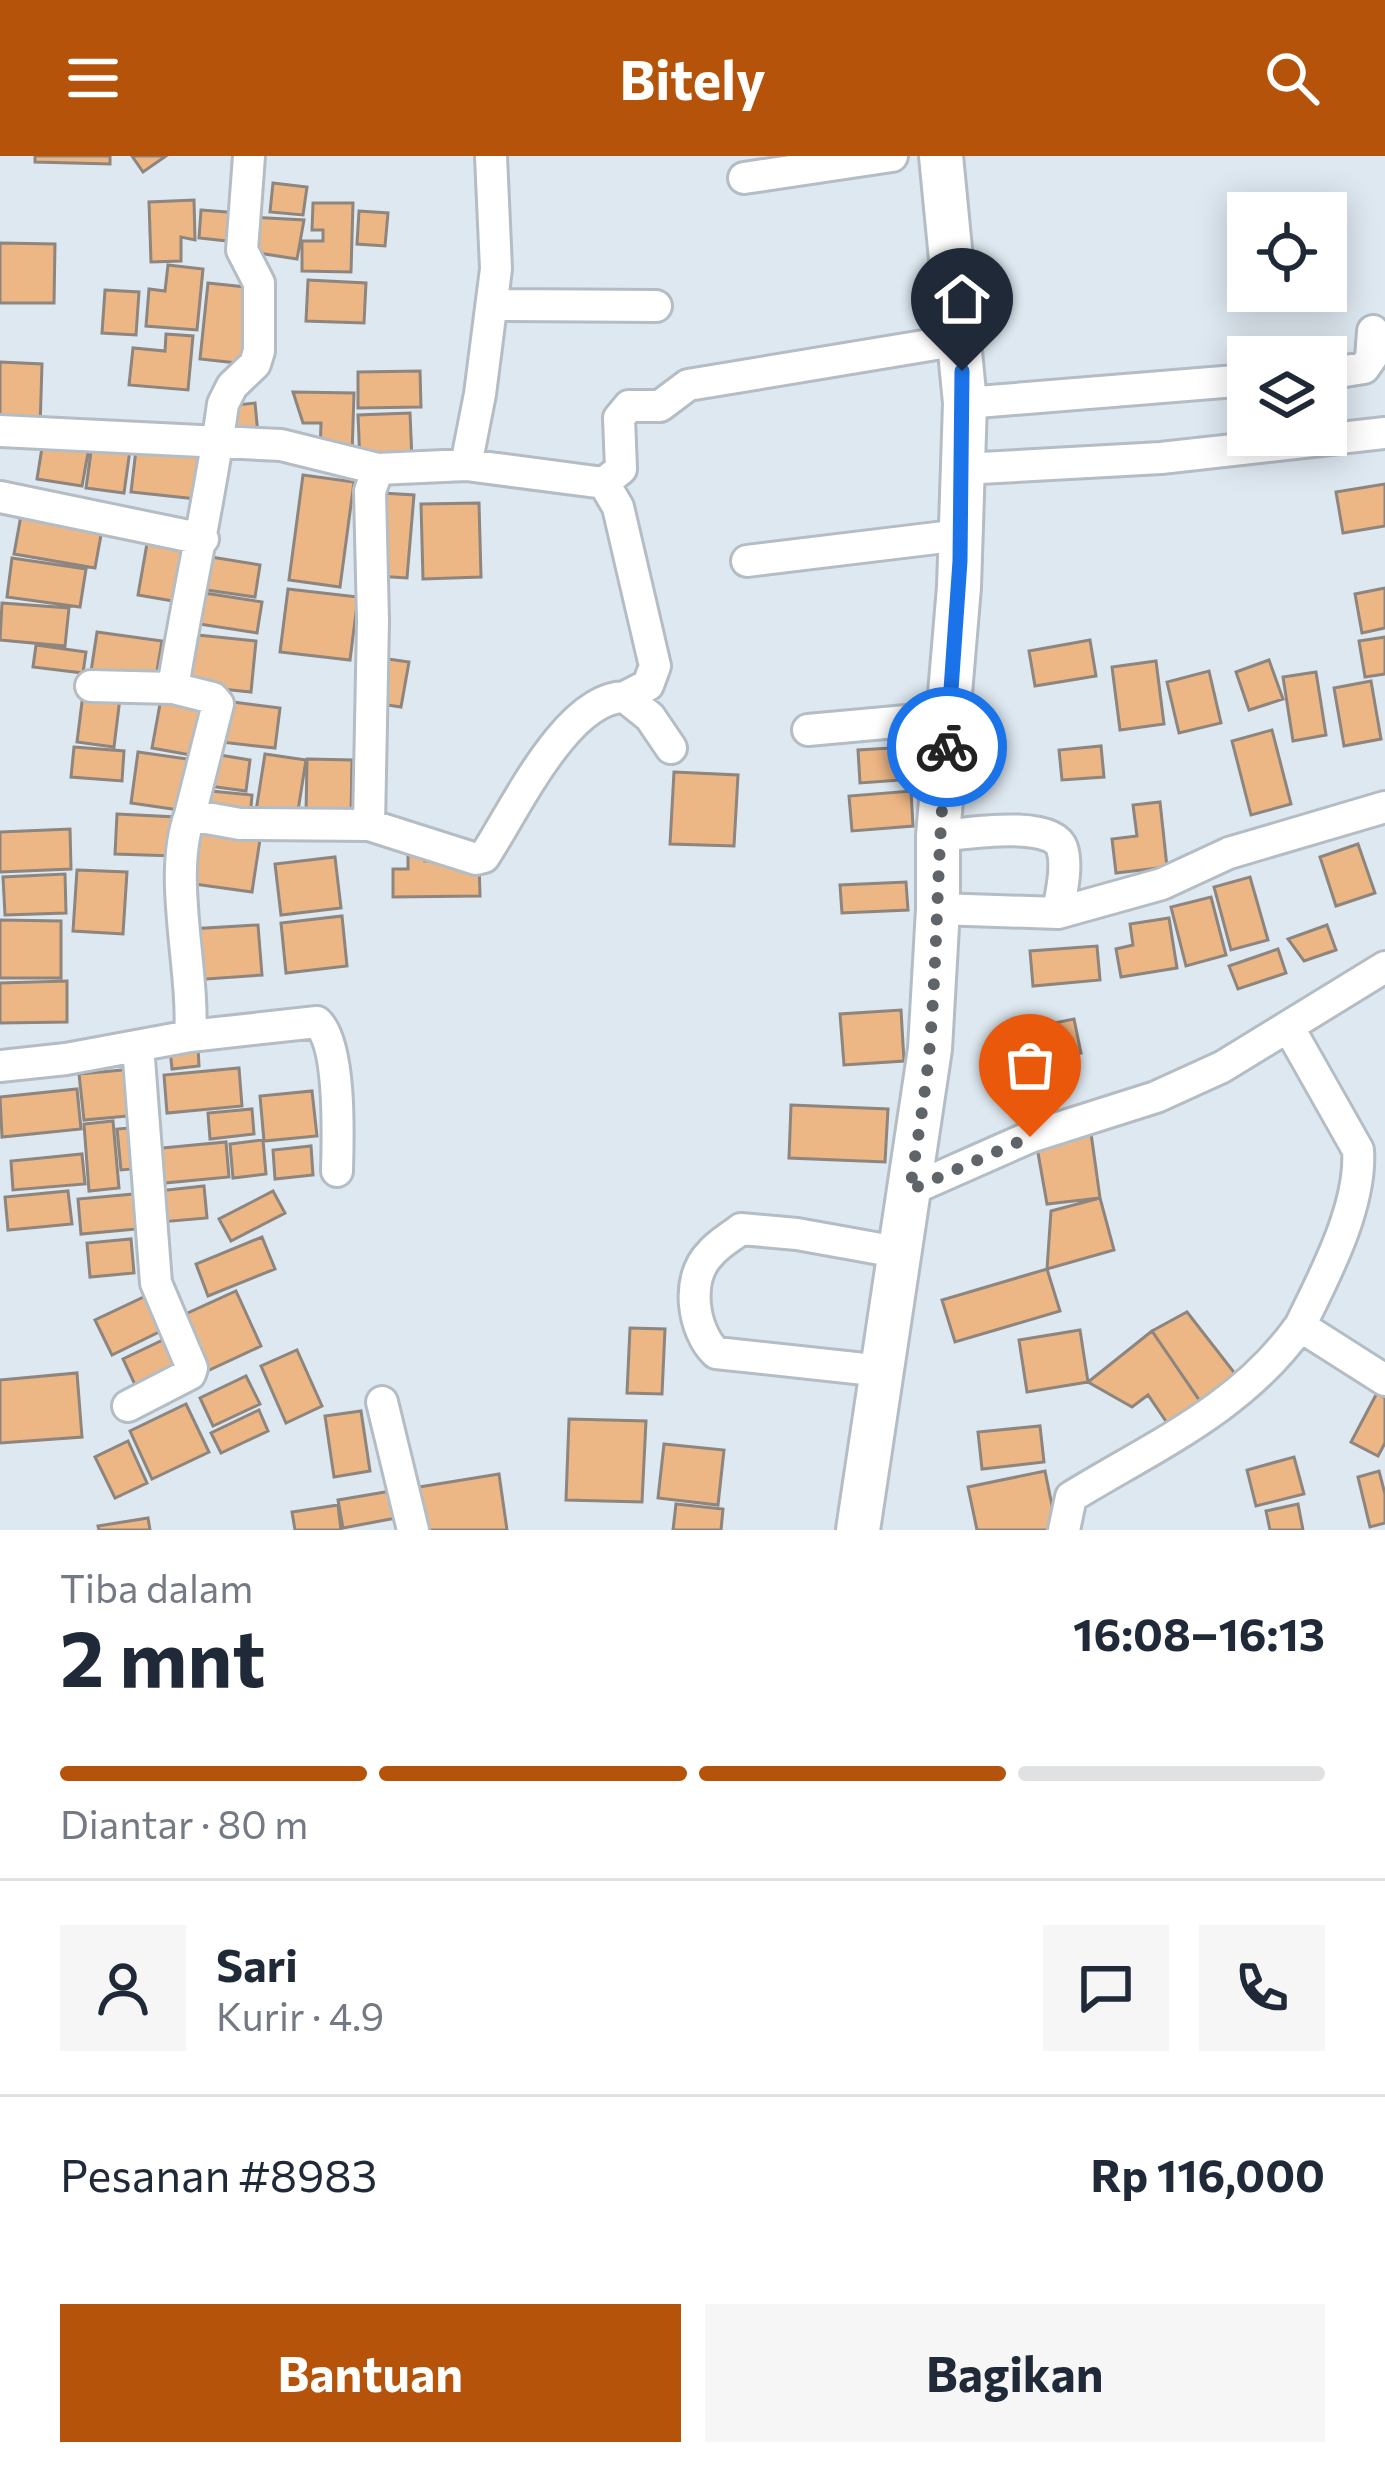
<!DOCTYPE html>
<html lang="id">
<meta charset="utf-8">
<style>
body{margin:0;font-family:Commissioner,sans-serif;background:#f6f6f7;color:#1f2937;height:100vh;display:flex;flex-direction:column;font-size:45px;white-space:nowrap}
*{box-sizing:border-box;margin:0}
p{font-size:39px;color:#747a83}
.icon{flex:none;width:66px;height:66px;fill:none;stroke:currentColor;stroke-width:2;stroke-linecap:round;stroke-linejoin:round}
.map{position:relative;height:1374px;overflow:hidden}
.panel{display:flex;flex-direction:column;background:#fff;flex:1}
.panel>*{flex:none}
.controls{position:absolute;left:1227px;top:36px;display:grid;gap:24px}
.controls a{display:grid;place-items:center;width:120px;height:120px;border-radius:0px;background:#fff;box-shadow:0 6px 30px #0003;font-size:60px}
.pin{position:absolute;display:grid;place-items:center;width:102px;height:102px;color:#fff;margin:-123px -51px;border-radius:50% 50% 50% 0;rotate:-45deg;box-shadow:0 0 12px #0007}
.pin .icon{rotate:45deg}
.courier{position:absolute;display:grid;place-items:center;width:120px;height:120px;margin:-60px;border:9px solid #1a73e8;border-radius:50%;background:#fff;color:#222;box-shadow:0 3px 15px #0007}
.overview em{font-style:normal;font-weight:700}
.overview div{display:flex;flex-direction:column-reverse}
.overview{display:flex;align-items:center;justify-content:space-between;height:204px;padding:0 60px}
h1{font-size:78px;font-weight:700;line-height:90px}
.bar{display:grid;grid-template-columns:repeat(4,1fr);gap:18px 12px;align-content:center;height:144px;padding:0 60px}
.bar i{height:15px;border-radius:9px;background:#e0e1e3}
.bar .on{background:#b45309}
.bar p{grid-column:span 4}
.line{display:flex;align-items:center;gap:30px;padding:0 60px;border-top:3px solid #e0e1e3}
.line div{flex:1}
.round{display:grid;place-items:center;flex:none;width:126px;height:126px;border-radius:0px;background:#f6f6f7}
.primary-button{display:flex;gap:24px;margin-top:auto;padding:24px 60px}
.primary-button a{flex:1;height:138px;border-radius:0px;background:#b45309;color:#fff;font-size:48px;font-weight:700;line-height:138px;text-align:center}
.primary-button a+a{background:#f6f6f7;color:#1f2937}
header{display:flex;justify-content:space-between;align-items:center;height:156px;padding:0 60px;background:#b45309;color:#fff;font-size:54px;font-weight:700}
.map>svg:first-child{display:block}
.building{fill:#edb685;stroke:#8d857e;stroke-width:3}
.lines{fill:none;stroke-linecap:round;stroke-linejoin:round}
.minor-casing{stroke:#b4bcc4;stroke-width:36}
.highway-casing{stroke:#b4bcc4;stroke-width:48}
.minor{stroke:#fff;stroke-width:30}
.highway{stroke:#fff;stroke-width:42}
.done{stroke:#5f6469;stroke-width:12;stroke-dasharray:0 21.6}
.route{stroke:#1a73e8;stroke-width:15}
</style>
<header><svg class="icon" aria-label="menu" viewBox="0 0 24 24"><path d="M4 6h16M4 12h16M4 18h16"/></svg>Bitely<svg class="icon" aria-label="search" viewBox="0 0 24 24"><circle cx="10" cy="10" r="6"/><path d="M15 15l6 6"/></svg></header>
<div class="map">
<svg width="1385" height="1374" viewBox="0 0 1385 1374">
<rect width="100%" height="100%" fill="#dee8f0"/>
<path class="building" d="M35,0H110V8L35,6Z
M132,0H166L143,16Z
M273,27L307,31L303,59L270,56Z
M194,44L195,84L181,81V105L151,106L149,46Z
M313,47H353L351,116L302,115V85H323V74H312Z
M201,54L239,57L237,86L199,82Z
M359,55L388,57L385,90L357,88Z
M250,61L304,64L297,103L245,95Z
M0,87L55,88L54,147H0Z
M168,109L203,113L197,174L146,170L149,133L165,135Z
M308,124L366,127L364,167L306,165Z
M208,127L255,132L247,208L200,203Z
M105,134L139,136L136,179L102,177Z
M166,178L193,180L188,234L129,229L133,192L165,195Z
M0,206L42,208L40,272L0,270Z
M420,215L421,251L358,252V216Z
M293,236L354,237L352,299H320L321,267H303Z
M255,247L258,278L229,281L226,250Z
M410,257L412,304L360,306L358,259Z
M44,279L90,286L82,330L37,323Z
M92,289L130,294L124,337L86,332Z
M136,294L202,301L197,343L131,336Z
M303,319L354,326L340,431L289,424Z
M1385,328V370L1343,377L1336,336Z
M382,337L414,339L407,422L376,420Z
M479,347L481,421L423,423L421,348Z
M22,354L103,368L95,412L14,398Z
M149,376L184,382L173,445L138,439Z
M205,400L260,409L255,441L200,433Z
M12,402L86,413L80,451L7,441Z
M1385,432V472L1362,477L1355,438Z
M288,433L358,441L350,504L280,496Z
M198,436L262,446L257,477L193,467Z
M2,447L69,452L65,490L0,484Z
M97,476L162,485L154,532L90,522Z
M188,478L256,485L251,536L182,529Z
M1385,481V518L1365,521L1359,485Z
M1090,484L1096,520L1035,530L1029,495Z
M36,489L86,496L83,517L33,511Z
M381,502L409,506L401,551L374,547Z
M1269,504L1283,543L1249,554L1236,516Z
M1156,505L1164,568L1120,574L1112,511Z
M1209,515L1221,567L1179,577L1167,526Z
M1316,516L1326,579L1293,585L1283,521Z
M1371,525L1381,583L1344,590L1334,532Z
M162,537L206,545L196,600L152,592Z
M83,538L120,542L114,591L77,586Z
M225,545L280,552L275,592L221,586Z
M1272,574L1291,648L1251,659L1232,585Z
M926,590L928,622L860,627L858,594Z
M1101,590L1104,621L1062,624L1059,594Z
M74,591L124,595L122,625L71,621Z
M138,596L194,604L186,655L131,647Z
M214,598L250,604L246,635L209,630Z
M265,598L306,604L297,661L256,655Z
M307,603L352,604L351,659L306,658Z
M674,616L738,619L734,690L670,688Z
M211,635L252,639L250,663L209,660Z
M911,635L913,670L852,675L849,640Z
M1160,646L1167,711L1116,717L1112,683L1137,680L1133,649Z
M117,658L176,661L174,700L115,698Z
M196,668L261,677L252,736L187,727Z
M70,673L71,713L0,716V676Z
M1358,688L1375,737L1336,750L1320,701Z
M408,697H426L425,705H479L480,740L393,741V713H408Z
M335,701L341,752L281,759L275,708Z
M77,714L127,716L123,778L73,775Z
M65,718L66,757L5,759L3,721Z
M1250,721L1268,784L1231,794L1214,731Z
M906,726L908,754L842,757L840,729Z
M1211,741L1226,799L1186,810L1171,751Z
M342,760L347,810L286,817L281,767Z
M1169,762L1177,812L1121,821L1116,793L1133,789L1130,768Z
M0,764L61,765V822H0Z
M258,769L262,819L193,824L190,773Z
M1327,769L1336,794L1304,805L1288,783Z
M1097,790L1100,824L1033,830L1030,795Z
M1278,793L1286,817L1238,833L1229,810Z
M67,825V866L0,867V827Z
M901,854L904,905L844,909L840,858Z
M1074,863L1081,897L1017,910L1010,876Z
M198,890L199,910L172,913L170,893Z
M1058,907L1064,937L1018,946L1012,916Z
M239,912L242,950L167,957L164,919Z
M134,913L139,959L84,964L79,918Z
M77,933L81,973L2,981L0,941Z
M312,935L317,980L264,985L260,940Z
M791,949L888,953L885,1006L789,1002Z
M252,953L254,978L210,983L208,957Z
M113,965L119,1032L89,1035L84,968Z
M1090,970L1100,1042L1047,1048L1035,980Z
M140,971L144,1012L121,1014L117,973Z
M263,984L266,1018L233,1022L230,988Z
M226,986L229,1021L154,1028L151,993Z
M311,990L313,1019L275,1023L273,994Z
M82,998L85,1028L13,1034L11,1005Z
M204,1030L207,1062L161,1066L158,1035Z
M68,1035L72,1068L8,1074L5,1041Z
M273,1035L285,1057L231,1085L219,1063Z
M145,1037L148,1072L81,1078L78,1043Z
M1100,1042L1114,1094L1047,1113L1051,1055Z
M262,1081L275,1113L208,1140L196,1108Z
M131,1083L134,1117L90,1121L87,1087Z
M1047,1113L1060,1155L955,1186L942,1144Z
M236,1135L261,1190L205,1216L179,1161Z
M148,1139L165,1173L112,1199L95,1164Z
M1187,1156L1240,1224L1206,1254L1152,1175Z
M630,1172L665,1173L662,1238L627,1237Z
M1080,1174L1088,1226L1027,1236L1019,1184Z
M1152,1175L1206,1254L1174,1277L1148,1239L1132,1251L1088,1226Z
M167,1182L181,1212L137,1233L123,1203Z
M297,1194L322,1250L286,1267L261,1210Z
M77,1217L82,1281L0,1287V1224Z
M246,1220L260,1248L213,1270L200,1242Z
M1377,1237L1385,1242V1287L1378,1300L1351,1286Z
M186,1248L209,1296L152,1323L130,1275Z
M259,1254L268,1275L221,1297L211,1277Z
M361,1255L370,1315L334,1321L325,1260Z
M569,1263L646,1265L642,1346L566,1344Z
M1040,1270L1044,1306L982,1313L978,1276Z
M128,1285L147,1327L115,1342L95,1301Z
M664,1288L724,1294L718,1349L658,1342Z
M1294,1301L1304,1338L1256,1350L1247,1314Z
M1045,1315L1057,1374H977L968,1331Z
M1379,1315L1385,1338V1367L1370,1371L1358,1321Z
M499,1318L507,1374H419L413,1332Z
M391,1335L396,1362L343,1372L338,1344Z
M676,1348L723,1353L721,1374H673Z
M1298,1348L1303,1374H1270L1266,1355Z
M338,1349L341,1374H295L292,1356Z
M148,1362L150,1374H99L98,1370Z"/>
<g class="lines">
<defs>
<path id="minor" d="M744,22L892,0
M492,149L656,150
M1326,218L1364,212L1371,202L1373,175
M965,247L1248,224
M0,275L281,289L378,313L466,309L604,327L618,351L655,510L648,529L625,541
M466,309L480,238L496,113L491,0
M962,313L1161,302L1385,277
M604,327L621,313L619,262L629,250H660L688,229L960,184
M0,341L203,383
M747,405L961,379
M91,530L173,532C188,437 210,344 223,248L232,230L255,208L259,195V127L242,94L249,0
M173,532L213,542L218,548L190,659L240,668L369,669L373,465L370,335L378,313
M808,574L950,561
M369,669L476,703L484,701C514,656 566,541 625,541L650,561L671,592
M938,680C965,678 1052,663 1062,692C1068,711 1061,737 1058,757
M938,753L1058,757L1162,728L1229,697L1385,651
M1289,872L1358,994C1362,1050 1324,1121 1300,1170L1385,1224
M190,880L317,866C341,888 338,981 337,1015
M0,910L66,903L190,880C195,815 167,720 190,659
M910,1034L1030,981L1156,941L1222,911L1385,811
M883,1215L716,1197C693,1175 685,1123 710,1098C718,1088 731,1081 741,1073L797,1078L897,1096
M382,1246L413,1374
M128,1250L190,1218L192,1212L156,1127L138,890
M1064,1374L1071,1341C1154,1290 1241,1253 1300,1170"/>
<path id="highway" d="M858,1374L930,893L938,753V680L959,431L965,247L941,0"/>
</defs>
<use href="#minor" class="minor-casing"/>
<use href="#highway" class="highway-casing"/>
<use href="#minor" class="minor"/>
<use href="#highway" class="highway"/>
</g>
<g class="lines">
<path class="done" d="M947,591C937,690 938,788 930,887C926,936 917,986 910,1034L1030,981"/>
<path class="route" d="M947,591L960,405L962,215"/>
</g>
</svg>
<div class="controls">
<a><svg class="icon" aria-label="locate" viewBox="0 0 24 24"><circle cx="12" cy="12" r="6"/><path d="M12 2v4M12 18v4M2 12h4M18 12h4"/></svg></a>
<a><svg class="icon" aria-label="layers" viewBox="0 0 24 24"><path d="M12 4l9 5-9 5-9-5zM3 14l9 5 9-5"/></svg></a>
</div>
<div class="pin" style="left:1030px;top:981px;background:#ea580c"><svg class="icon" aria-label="bag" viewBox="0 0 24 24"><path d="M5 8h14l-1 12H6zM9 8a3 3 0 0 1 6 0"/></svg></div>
<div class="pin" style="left:962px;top:215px;background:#1f2937"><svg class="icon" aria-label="home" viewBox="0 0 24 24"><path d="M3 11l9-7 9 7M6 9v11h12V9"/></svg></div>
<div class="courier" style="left:947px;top:591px"><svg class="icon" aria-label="bike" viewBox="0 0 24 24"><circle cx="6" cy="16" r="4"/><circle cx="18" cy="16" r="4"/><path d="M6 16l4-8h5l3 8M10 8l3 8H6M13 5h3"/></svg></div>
</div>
<section class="panel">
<div class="overview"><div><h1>2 mnt</h1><p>Tiba dalam</p></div><em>16:08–16:13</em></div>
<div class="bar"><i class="on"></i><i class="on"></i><i class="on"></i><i></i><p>Diantar · 80 m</p></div>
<div class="line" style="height:216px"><a class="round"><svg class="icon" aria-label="person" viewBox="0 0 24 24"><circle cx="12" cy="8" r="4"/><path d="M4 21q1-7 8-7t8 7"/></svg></a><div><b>Sari</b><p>Kurir · 4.9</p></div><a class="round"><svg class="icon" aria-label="chat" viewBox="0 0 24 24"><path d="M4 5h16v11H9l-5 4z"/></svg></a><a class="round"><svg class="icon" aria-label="phone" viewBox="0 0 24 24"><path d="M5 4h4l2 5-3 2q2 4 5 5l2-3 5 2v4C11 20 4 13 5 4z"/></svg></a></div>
<div class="line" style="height:156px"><div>Pesanan #8983</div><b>Rp 116,000</b></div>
<div class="primary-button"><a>Bantuan</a><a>Bagikan</a></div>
</section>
